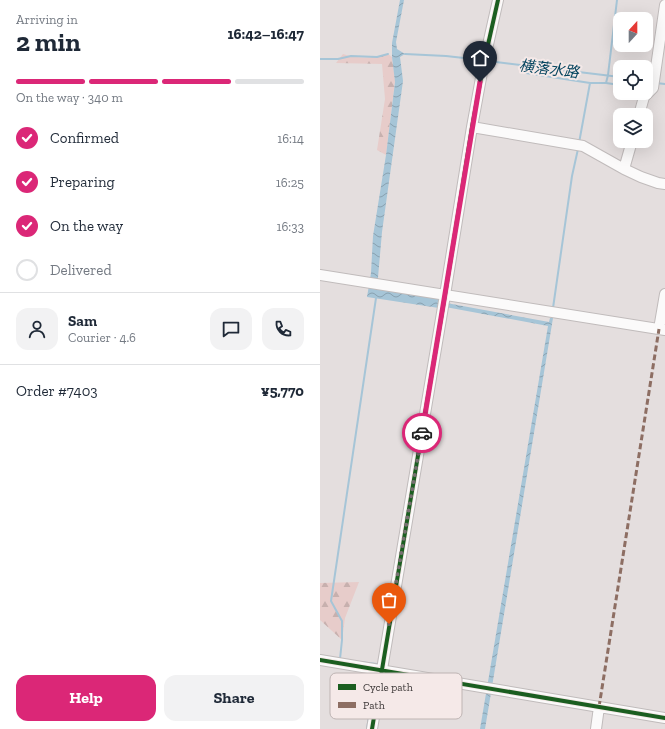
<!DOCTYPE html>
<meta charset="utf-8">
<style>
body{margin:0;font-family:"Zilla Slab","Noto Sans JP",serif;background:#f2f2f3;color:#1f2937;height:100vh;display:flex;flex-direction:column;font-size:15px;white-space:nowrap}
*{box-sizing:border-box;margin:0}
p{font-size:13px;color:#747a83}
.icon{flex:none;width:22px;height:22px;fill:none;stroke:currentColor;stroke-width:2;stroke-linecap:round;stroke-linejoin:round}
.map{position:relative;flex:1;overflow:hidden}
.side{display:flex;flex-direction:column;background:#fff;width:320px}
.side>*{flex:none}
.needle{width:26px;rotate:21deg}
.tools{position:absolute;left:293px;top:12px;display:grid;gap:8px}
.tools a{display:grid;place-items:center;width:40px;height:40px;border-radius:8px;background:#fff;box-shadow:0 4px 16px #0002;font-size:20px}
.pin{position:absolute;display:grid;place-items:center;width:34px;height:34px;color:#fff;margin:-41px -17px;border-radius:50% 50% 50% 0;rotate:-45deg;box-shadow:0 0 4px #0007}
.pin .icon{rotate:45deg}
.courier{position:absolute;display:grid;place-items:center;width:40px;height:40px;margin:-20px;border:3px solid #db2777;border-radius:50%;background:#fff;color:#222;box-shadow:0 1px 5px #0007}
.head em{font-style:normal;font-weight:800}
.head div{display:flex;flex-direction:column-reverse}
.head{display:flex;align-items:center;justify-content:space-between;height:68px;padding:0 16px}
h1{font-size:26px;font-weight:800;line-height:30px}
.bar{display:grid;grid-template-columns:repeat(4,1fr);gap:6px 4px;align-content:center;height:48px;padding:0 16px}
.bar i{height:5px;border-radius:3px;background:#e0e1e3}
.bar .active{background:#db2777}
.bar p{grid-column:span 4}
.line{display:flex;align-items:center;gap:10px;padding:0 16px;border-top:1px solid #e0e1e3}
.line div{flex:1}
.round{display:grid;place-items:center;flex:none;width:42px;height:42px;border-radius:12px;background:#f2f2f3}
ol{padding:0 16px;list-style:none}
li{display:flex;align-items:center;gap:12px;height:44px}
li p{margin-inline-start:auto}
li .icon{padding:4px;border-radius:50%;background:#db2777;color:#fff;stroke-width:4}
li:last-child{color:#747a83}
li i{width:22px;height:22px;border:2px solid #e0e1e3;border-radius:50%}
.button{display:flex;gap:8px;margin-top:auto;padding:8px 16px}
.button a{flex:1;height:46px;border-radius:12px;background:#db2777;color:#fff;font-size:16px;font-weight:800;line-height:46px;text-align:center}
.button a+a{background:#f2f2f3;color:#1f2937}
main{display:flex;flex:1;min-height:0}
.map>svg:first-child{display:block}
.forest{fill:url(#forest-firs)}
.water{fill:url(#water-waves)}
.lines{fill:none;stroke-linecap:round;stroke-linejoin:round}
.stream{stroke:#a6c5d7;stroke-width:2}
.minor-casing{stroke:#c0bbbb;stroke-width:12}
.minor{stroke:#fbfafa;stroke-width:10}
.quiet{stroke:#8d6e63;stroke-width:3;stroke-dasharray:6 3;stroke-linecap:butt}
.cycleway-casing{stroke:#f5e9e8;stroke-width:6}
.cycleway{stroke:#1b5e20;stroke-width:4}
.done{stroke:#777171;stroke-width:4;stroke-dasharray:0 7.2}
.route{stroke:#db2777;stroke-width:5}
.labels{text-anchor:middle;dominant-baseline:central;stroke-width:4;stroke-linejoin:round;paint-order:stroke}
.water-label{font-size:15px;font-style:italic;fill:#05455f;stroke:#f5e9e8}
.key{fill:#f5e9e8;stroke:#beb4b3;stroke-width:1}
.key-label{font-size:11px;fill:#3c3737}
</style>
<main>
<section class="side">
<div class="head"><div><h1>2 min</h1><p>Arriving in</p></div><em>16:42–16:47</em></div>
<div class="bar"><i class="active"></i><i class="active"></i><i class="active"></i><i></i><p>On the way · 340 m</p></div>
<ol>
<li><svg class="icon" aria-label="check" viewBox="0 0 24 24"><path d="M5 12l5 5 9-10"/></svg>Confirmed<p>16:14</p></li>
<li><svg class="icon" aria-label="check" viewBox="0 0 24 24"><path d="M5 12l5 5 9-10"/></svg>Preparing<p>16:25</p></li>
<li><svg class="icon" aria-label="check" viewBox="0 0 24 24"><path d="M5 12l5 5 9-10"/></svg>On the way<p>16:33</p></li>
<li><i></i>Delivered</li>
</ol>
<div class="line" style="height:72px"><a class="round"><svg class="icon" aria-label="person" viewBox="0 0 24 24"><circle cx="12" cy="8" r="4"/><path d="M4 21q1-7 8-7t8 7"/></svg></a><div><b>Sam</b><p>Courier · 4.6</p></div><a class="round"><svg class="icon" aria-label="chat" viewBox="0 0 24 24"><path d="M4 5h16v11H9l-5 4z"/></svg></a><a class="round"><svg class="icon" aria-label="phone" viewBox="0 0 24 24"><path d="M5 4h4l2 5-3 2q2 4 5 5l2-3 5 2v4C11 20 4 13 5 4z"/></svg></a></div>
<div class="line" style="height:52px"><div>Order #7403</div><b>¥5,770</b></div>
<div class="button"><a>Help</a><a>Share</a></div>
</section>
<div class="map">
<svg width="345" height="729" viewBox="0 0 345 729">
<defs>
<pattern id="forest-firs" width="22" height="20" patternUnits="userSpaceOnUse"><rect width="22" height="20" fill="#e7ccca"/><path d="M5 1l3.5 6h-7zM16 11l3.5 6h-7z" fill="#c7b0ae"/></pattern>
<pattern id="water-waves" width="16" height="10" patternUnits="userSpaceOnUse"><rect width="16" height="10" fill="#a6c5d7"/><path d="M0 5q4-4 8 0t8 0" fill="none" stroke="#88a1af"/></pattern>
</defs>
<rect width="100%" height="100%" fill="#e4dede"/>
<path class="forest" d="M23,54C37,59 54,58 68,54L72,57L75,81L66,155L57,150L65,99L62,64L16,63Z
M39,582L25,618L22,640L0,620V583Z"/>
<path class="water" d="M80,0H84L76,42L77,49L85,54L80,57L83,81L62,232L57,289L121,299V302L229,322L230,318H233L165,729H160L228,326L120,306L119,308L47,297L51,273L53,236L66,155L75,82L72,57V43Z"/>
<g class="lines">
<path class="stream" d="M85,54L126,56L162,60
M0,59H18L31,56L57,57L68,54
M168,61L300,77
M206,73L270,83
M286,83L300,85
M336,83L345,84
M259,143L270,83H286L288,75L297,0
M233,308L252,176L258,149
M22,659H20L22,640V621L11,601L56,298
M40,662L57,664V666
M47,729L56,673"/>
<defs>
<path id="minor" d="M319,115L324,97L333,88L345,5
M152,127L263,146L304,169L321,177L338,183L345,184
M304,169L312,141
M0,275L345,330
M339,329L345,294
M0,660L345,718
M52,729L125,295L152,127L163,67L178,0
M276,729L279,707"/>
</defs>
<use href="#minor" class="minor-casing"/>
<use href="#minor" class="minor"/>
<path class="quiet" d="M279,707L339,329"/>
<defs>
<path id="cycleway" d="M0,660L345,718
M52,729L125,295L152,127L163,67L178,0"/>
</defs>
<use href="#cycleway" class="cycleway-casing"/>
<use href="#cycleway" class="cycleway"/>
</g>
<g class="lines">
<path class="done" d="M69,624L102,433"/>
<path class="route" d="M102,433L160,82"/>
</g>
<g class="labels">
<g class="water-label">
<text transform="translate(229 69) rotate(7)">横落水路</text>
</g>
</g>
<rect x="10" y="673" width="132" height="46" rx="6" class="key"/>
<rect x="18" y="684" width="18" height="6" fill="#1b5e20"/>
<rect x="18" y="702" width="18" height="6" fill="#8d6e63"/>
<g class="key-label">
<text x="43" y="691">Cycle path</text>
<text x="43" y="709">Path</text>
</g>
</svg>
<div class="tools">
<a><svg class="needle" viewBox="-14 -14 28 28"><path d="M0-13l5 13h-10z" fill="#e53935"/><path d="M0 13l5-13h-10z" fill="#747a83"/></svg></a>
<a><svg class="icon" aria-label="locate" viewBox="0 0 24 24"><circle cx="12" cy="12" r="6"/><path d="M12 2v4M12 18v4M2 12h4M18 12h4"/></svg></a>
<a><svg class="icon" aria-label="layers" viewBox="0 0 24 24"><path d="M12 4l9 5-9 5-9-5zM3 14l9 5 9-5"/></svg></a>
</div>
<div class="pin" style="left:69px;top:624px;background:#ea580c"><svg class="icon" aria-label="bag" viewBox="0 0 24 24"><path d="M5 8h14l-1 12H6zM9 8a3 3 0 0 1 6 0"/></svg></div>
<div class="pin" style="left:160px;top:82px;background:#1f2937"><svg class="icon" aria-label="home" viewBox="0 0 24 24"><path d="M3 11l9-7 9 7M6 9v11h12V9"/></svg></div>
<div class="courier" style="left:102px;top:433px"><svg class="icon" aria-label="car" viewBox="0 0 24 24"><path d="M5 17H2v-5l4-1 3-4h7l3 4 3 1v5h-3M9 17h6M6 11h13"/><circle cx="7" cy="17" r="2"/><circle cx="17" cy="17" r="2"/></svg></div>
</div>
</main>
